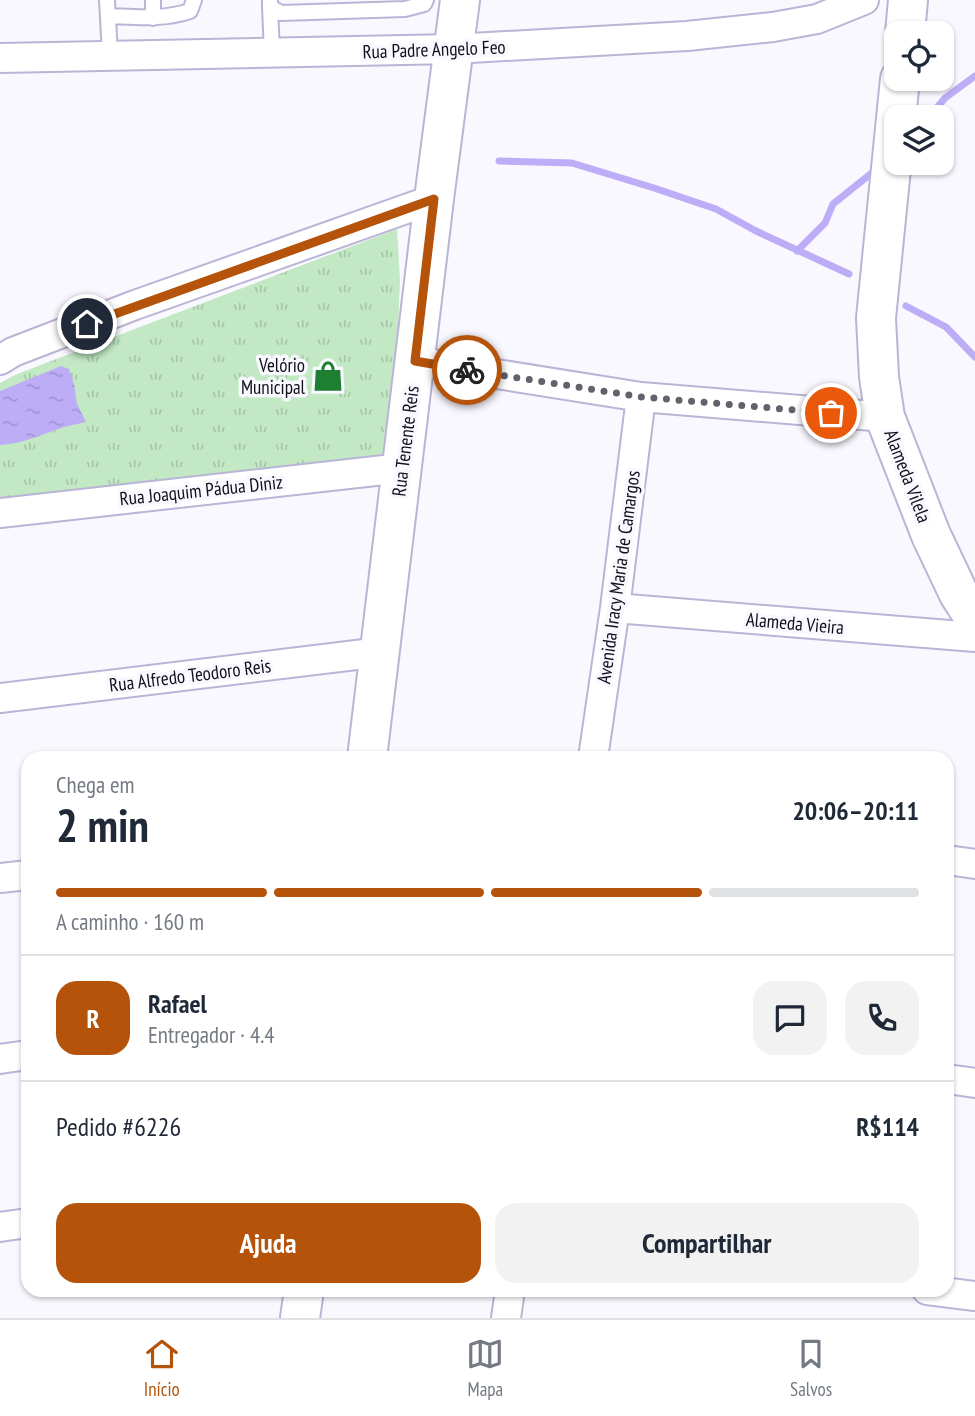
<!DOCTYPE html>
<html lang="pt">
<meta charset="utf-8">
<style>
body{margin:0;font-family:"PT Sans Narrow",sans-serif;background:#f2f2f3;color:#1f2937;height:100vh;display:flex;flex-direction:column;font-size:26px;white-space:nowrap}
*{box-sizing:border-box;margin:0}
p{font-size:23px;color:#747a83}
.icon{flex:none;width:38px;height:38px;fill:none;stroke:currentColor;stroke-width:2;stroke-linecap:round;stroke-linejoin:round}
.map{position:relative;flex:1;overflow:hidden}
.sheet{position:absolute;left:21px;top:751px;width:933px;height:546px;display:flex;flex-direction:column;background:#fff;border-radius:21px;box-shadow:0 2px 5px #0004}
.sheet>*{flex:none}
.fabs{position:absolute;left:884px;top:21px;display:grid;gap:14px}
.fabs a{display:grid;place-items:center;width:70px;height:70px;border-radius:14px;background:#fff;box-shadow:0 2px 5px #0004;font-size:35px}
.pin{position:absolute;display:grid;place-items:center;width:60px;height:60px;color:#fff;margin:-30px;border:4px solid #fff;border-radius:50%;box-shadow:0 2px 7px #0007}
.courier{position:absolute;display:grid;place-items:center;width:70px;height:70px;margin:-35px;border:5px solid #b45309;border-radius:50%;background:#fff;color:#222;box-shadow:0 2px 9px #0007}
.head em{font-style:normal;font-weight:700}
.head div{display:flex;flex-direction:column-reverse}
.head{display:flex;align-items:center;justify-content:space-between;height:119px;padding:0 35px}
h1{font-size:46px;font-weight:700;line-height:52px}
.bar{display:grid;grid-template-columns:repeat(4,1fr);gap:10px 7px;align-content:center;height:84px;padding:0 35px}
.bar i{height:9px;border-radius:5px;background:#e0e1e3}
.bar .on{background:#b45309}
.bar p{grid-column:span 4}
.line{display:flex;align-items:center;gap:18px;padding:0 35px;border-top:2px solid #e0e1e3}
.line div{flex:1}
.round{display:grid;place-items:center;flex:none;width:74px;height:74px;border-radius:21px;background:#f2f2f3}
.action{display:flex;gap:14px;margin-top:auto;padding:14px 35px}
.action a{flex:1;height:80px;border-radius:21px;background:#b45309;color:#fff;font-size:28px;font-weight:700;line-height:80px;text-align:center}
.action a+a{background:#f2f2f3;color:#1f2937}
.tab-bar{display:flex;justify-content:space-around;align-items:center;height:98px;border-top:2px solid #e0e1e3;background:#fff;font-size:19px;color:#747a83}
.tab-bar a{display:grid;justify-items:center;gap:4px}
.tab-bar .on{color:#b45309}
.map>svg:first-child{display:block}
.park{fill:url(#park-tufts)}
.water{fill:url(#water-ripples)}
.lines{fill:none;stroke-linecap:round;stroke-linejoin:round}
.stream{stroke:#bdadf7;stroke-width:7}
.lane-casing{stroke:#bab4d6;stroke-width:18}
.street-casing{stroke:#bab4d6;stroke-width:32}
.secondary-casing{stroke:#bab4d6;stroke-width:42}
.lane{stroke:#fff;stroke-width:14}
.street{stroke:#fff;stroke-width:28}
.secondary{stroke:#fff;stroke-width:38}
.done{stroke:#63616b;stroke-width:7;stroke-dasharray:0 12.6}
.route{stroke:#b45309;stroke-width:9}
.labels{text-anchor:middle;dominant-baseline:central;stroke-width:7;stroke-linejoin:round;paint-order:stroke}
.street-label{font-size:19px;fill:#120f1b;stroke:#f9f8ff}
.poi-label{font-size:19px;fill:#120f1b;stroke:#f9f8ff;text-anchor:end}
</style>
<div class="map">
<svg width="975" height="1318" viewBox="0 0 975 1318">
<defs>
<pattern id="park-tufts" width="24" height="20" patternUnits="userSpaceOnUse" patternTransform="scale(1.75)"><rect width="24" height="20" fill="#c2e9c4"/><path d="M3 7l-1-3M5 7V3M7 7l1-3M15 17l-1-3M17 17v-4M19 17l1-3" fill="none" stroke="#a6c7a8"/></pattern>
<pattern id="water-ripples" width="26" height="14" patternUnits="userSpaceOnUse" patternTransform="scale(1.75)"><rect width="26" height="14" fill="#bdadf7"/><path d="M2 4q2-2 4 0t4 0M15 11q2-2 4 0t4 0" fill="none" stroke="#a194d3"/></pattern>
</defs>
<rect width="100%" height="100%" fill="#f9f8ff"/>
<path class="park" d="M397,229L400,280L393,453L0,510V383L17,374Z"/>
<path class="water" d="M61,366L69,369L74,384L77,404L86,422C79,424 71,425 64,427C42,434 23,444 0,445V391Z"/>
<g class="lines">
<path class="stream" d="M930,116L945,98L975,76
M499,161L572,163L654,188L716,209L756,231L849,274
M797,251L825,223L833,204L878,168
M906,306L946,327L975,357"/>
<defs>
<path id="lane" d="M107,0L110,55
M153,0V18
M270,0V7L281,13L405,9L424,4L426,0
M270,7L272,53
M108,16C136,17 163,20 190,11L194,0"/>
<path id="street" d="M0,58L453,49L687,36L773,27L817,19L864,0
M0,360L13,352L135,305L434,199
M415,361L641,397L885,417
M0,513L402,468
M615,608L975,637
M0,698L381,652
M593,758L615,608L641,397
M947,860L975,864
M0,878L28,875
M0,1059L28,1055
M947,1079L975,1083
M0,1227L28,1223
M927,1290L975,1296
M506,1318L510,1290"/>
<path id="secondary" d="M905,33L908,0
M900,79L876,318L879,377L885,417L931,535L959,594L975,619
M367,758L434,199L460,0
M300,1318L304,1290"/>
</defs>
<use href="#lane" class="lane-casing"/>
<use href="#street" class="street-casing"/>
<use href="#secondary" class="secondary-casing"/>
<use href="#lane" class="lane"/>
<use href="#street" class="street"/>
<use href="#secondary" class="secondary"/>
</g>
<g class="lines">
<path class="done" d="M467,370L642,397L831,413"/>
<path class="route" d="M87,324L434,199L415,361L467,370"/>
</g>
<defs>
<symbol id="shop-bare" viewBox="-9 -9 18 18"><path d="M-5-2.5h2.3a2.7 3.5 0 0 1 5.4 0H5L5.5 6h-11ZM-1.5-2.5h3a1.5 2.3 0 0 0-3 0Z" fill="#1d7f32" stroke="#f9f8ff" stroke-width="2.5" paint-order="stroke"/></symbol>
</defs>
<g fill-rule="evenodd">
<use href="#shop-bare" x="306" y="354" width="44" height="44"/>
</g>
<g class="labels">
<g class="street-label">
<text transform="translate(434 49) rotate(-2)">Rua Padre Angelo Feo</text>
<text transform="translate(405 441) rotate(-83)">Rua Tenente Reis</text>
<text transform="translate(908 476) rotate(69)">Alameda Vilela</text>
<text transform="translate(201 490) rotate(-6)">Rua Joaquim Pádua Diniz</text>
<text transform="translate(618 577) rotate(-82)">Avenida Iracy Maria de Camargos</text>
<text transform="translate(795 623) rotate(5)">Alameda Vieira</text>
<text transform="translate(190 675) rotate(-7)">Rua Alfredo Teodoro Reis</text>
</g>
<g class="poi-label">
<text x="305" y="365">Velório<tspan x="305" dy="22">Municipal</tspan></text>
</g>
</g>
</svg>
<div class="fabs">
<a><svg class="icon" aria-label="locate" viewBox="0 0 24 24"><circle cx="12" cy="12" r="6"/><path d="M12 2v4M12 18v4M2 12h4M18 12h4"/></svg></a>
<a><svg class="icon" aria-label="layers" viewBox="0 0 24 24"><path d="M12 4l9 5-9 5-9-5zM3 14l9 5 9-5"/></svg></a>
</div>
<div class="pin" style="left:831px;top:413px;background:#ea580c"><svg class="icon" aria-label="bag" viewBox="0 0 24 24"><path d="M5 8h14l-1 12H6zM9 8a3 3 0 0 1 6 0"/></svg></div>
<div class="pin" style="left:87px;top:324px;background:#1f2937"><svg class="icon" aria-label="home" viewBox="0 0 24 24"><path d="M3 11l9-7 9 7M6 9v11h12V9"/></svg></div>
<div class="courier" style="left:467px;top:370px"><svg class="icon" aria-label="bike" viewBox="0 0 24 24"><circle cx="6" cy="16" r="4"/><circle cx="18" cy="16" r="4"/><path d="M6 16l4-8h5l3 8M10 8l3 8H6M13 5h3"/></svg></div>
<section class="sheet">
<div class="head"><div><h1>2 min</h1><p>Chega em</p></div><em>20:06–20:11</em></div>
<div class="bar"><i class="on"></i><i class="on"></i><i class="on"></i><i></i><p>A caminho · 160 m</p></div>
<div class="line" style="height:126px"><b class="round" style="background:#b45309;color:#fff">R</b><div><b>Rafael</b><p>Entregador · 4.4</p></div><a class="round"><svg class="icon" aria-label="chat" viewBox="0 0 24 24"><path d="M4 5h16v11H9l-5 4z"/></svg></a><a class="round"><svg class="icon" aria-label="phone" viewBox="0 0 24 24"><path d="M5 4h4l2 5-3 2q2 4 5 5l2-3 5 2v4C11 20 4 13 5 4z"/></svg></a></div>
<div class="line" style="height:91px"><div>Pedido #6226</div><b>R$114</b></div>
<div class="action"><a>Ajuda</a><a>Compartilhar</a></div>
</section>
</div>
<nav class="tab-bar">
<a class="on"><svg class="icon" aria-label="home" viewBox="0 0 24 24"><path d="M3 11l9-7 9 7M6 9v11h12V9"/></svg>Início</a>
<a><svg class="icon" aria-label="map" viewBox="0 0 24 24"><path d="M3 6l6-2 6 2 6-2v14l-6 2-6-2-6 2zM9 4v14M15 6v14"/></svg>Mapa</a>
<a><svg class="icon" aria-label="saved" viewBox="0 0 24 24"><path d="M7 4h10v16l-5-4-5 4z"/></svg>Salvos</a>
</nav>
